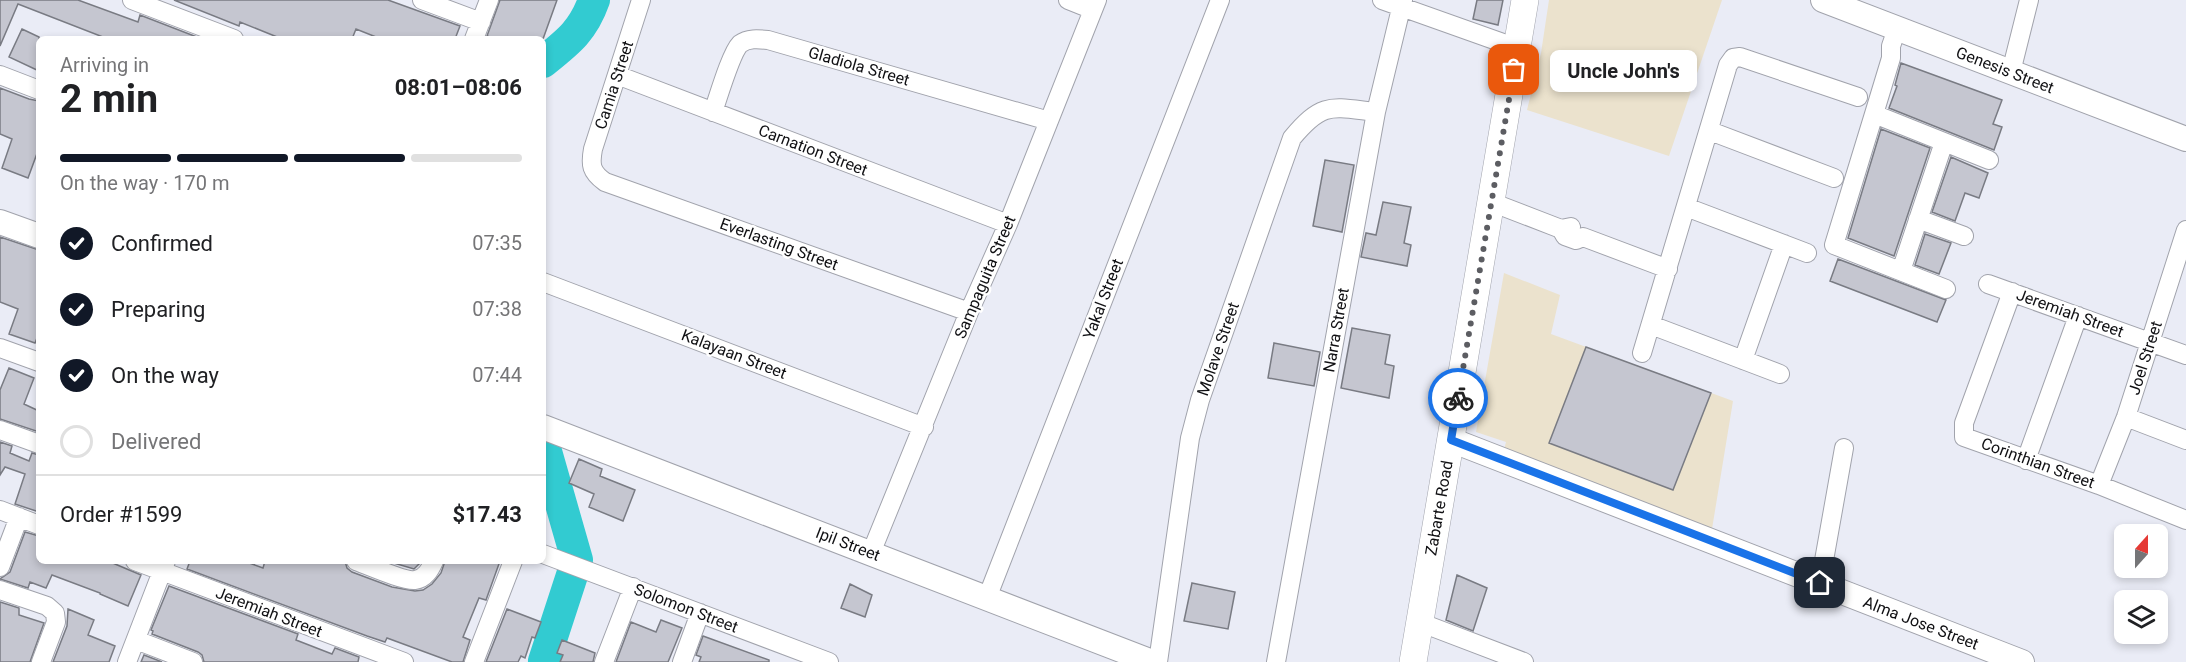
<!DOCTYPE html>
<meta charset="utf-8">
<style>
body{margin:0;font-family:Roboto,sans-serif;background:#f6f6f6;color:#202124;height:100vh;display:flex;flex-direction:column;font-size:22px;white-space:nowrap}
*{box-sizing:border-box;margin:0}
p{font-size:20px;color:#757577}
.icon{flex:none;width:33px;height:33px;fill:none;stroke:currentColor;stroke-width:2;stroke-linecap:round;stroke-linejoin:round}
.map{position:relative;flex:1;overflow:hidden}
.side{position:absolute;left:36px;top:36px;width:510px;height:528px;display:flex;flex-direction:column;background:#fff;border-radius:9px;box-shadow:0 3px 9px #0003}
.side>*{flex:none}
.needle{width:39px;rotate:21deg}
.controls{position:absolute;left:2114px;top:524px;display:grid;gap:12px}
.controls a{display:grid;place-items:center;width:54px;height:54px;border-radius:9px;background:#fff;box-shadow:0 3px 9px #0003;font-size:30px}
.pin{position:absolute;display:grid;place-items:center;width:51px;height:51px;color:#fff;margin:-26px;border-radius:12px;box-shadow:0 3px 9px #0006}
.courier{position:absolute;display:grid;place-items:center;width:60px;height:60px;margin:-30px;border:4px solid #1a73e8;border-radius:50%;background:#fff;color:#222;box-shadow:0 2px 8px #0007}
.bubble{position:absolute;height:42px;border-radius:9px;background:#fff;box-shadow:0 3px 9px #0003;font-size:20px;font-weight:700;line-height:42px;text-align:center}
.summary em{font-style:normal;font-weight:700}
.summary div{display:flex;flex-direction:column-reverse}
.summary{display:flex;align-items:center;justify-content:space-between;height:102px;padding:0 24px}
h1{font-size:39px;font-weight:700;line-height:45px}
.bar{display:grid;grid-template-columns:repeat(4,1fr);gap:9px 6px;align-content:center;height:72px;padding:0 24px}
.bar i{height:8px;border-radius:4px;background:#e0e0e0}
.bar .selected{background:#111827}
.bar p{grid-column:span 4}
.line{display:flex;align-items:center;gap:15px;padding:0 24px;border-top:2px solid #e0e0e0}
.line div{flex:1}
ol{padding:0 24px;list-style:none}
li{display:flex;align-items:center;gap:18px;height:66px}
li p{margin-inline-start:auto}
li .icon{padding:6px;border-radius:50%;background:#111827;color:#fff;stroke-width:4}
li:last-child{color:#757577}
li i{width:33px;height:33px;border:3px solid #e0e0e0;border-radius:50%}
.map>svg:first-child{display:block}
.industrial{fill:#ebe2cd}
.lines{fill:none;stroke-linecap:round;stroke-linejoin:round}
.stream{stroke:#32cbd1;stroke-width:5}
.river{stroke:#32cbd1;stroke-width:32}
.building{fill:#c5c6d0;stroke:#797b83;stroke-width:1.5}
.minor-casing{stroke:#a1a3ac;stroke-width:20}
.tertiary-casing{stroke:#a1a3ac;stroke-width:26}
.secondary-casing{stroke:#a1a3ac;stroke-width:28}
.minor{stroke:#fff;stroke-width:18}
.tertiary{stroke:#fff;stroke-width:24}
.secondary{stroke:#fff;stroke-width:27}
.done{stroke:#5c5d62;stroke-width:6;stroke-dasharray:0 10.8}
.route{stroke:#1a73e8;stroke-width:8}
.labels{text-anchor:middle;dominant-baseline:central;stroke-width:5;stroke-linejoin:round;paint-order:stroke}
.street-label{font-size:16px;fill:#101013;stroke:#fff}
</style>
<div class="map">
<svg width="2186" height="662" viewBox="0 0 2186 662">
<rect width="100%" height="100%" fill="#eaecf6"/>
<path class="industrial" d="M1549,0H1722L1669,156L1527,110L1541,53Z
M1504,273L1560,295L1551,334L1733,401L1712,529L1504,450L1506,442L1476,432Z"/>
<g class="lines">
<path class="stream" d="M543,662L544,661"/>
<path class="river" d="M543,62C568,42 583,31 594,0
M543,441L577,560L544,661"/>
</g>
<path class="building" d="M0,0H78L138,22L140,15L202,39H108L18,4L0,46Z
M174,0H388L460,26L455,39H381L356,29L352,39H282L240,22L239,26Z
M500,0H557L543,39H496L487,36Z
M1477,0H1503L1498,25L1473,19Z
M22,29L39,37V71L9,57Z
M1901,63L2002,100L1993,124L2002,127L1994,150L1889,108L1897,86L1895,85Z
M0,88L29,99L39,101V148L28,178L2,168L12,139L0,134Z
M1881,129L1930,148L1894,256L1848,238Z
M1951,157L1988,173L1979,198L1965,193L1955,221L1932,212Z
M1325,160L1354,165L1342,232L1313,226Z
M1383,202L1411,207L1404,243L1411,245L1407,266L1361,257L1366,233L1376,235Z
M1925,234L1951,243L1939,274L1915,265Z
M0,237L39,250V333L35,343L9,334L18,309L0,302Z
M1838,259L1946,300L1937,322L1830,281Z
M1352,328L1390,335L1385,364L1394,366L1389,398L1341,388Z
M1274,343L1320,352L1314,386L1268,378Z
M1586,347L1711,393L1673,490L1549,443Z
M9,368L34,378L24,404L39,411V432L0,419V390Z
M0,442L12,446L10,453L29,461L32,453L39,455V512L15,504L25,474L5,467L0,475Z
M579,459L602,469L600,476L635,490L623,521L589,507L594,494L569,483Z
M25,532L39,536V561H108L141,575L128,606L100,594V593L52,575L46,588L30,582L28,588L0,579L10,572Z
M190,561H244L263,568L265,561H345L347,568L352,572L392,587L415,591L423,590L432,584L441,573L445,561H500L486,600L479,598L463,637L470,640L463,662H452L387,638L385,642L367,636L187,569Z
M387,561H422L414,569Z
M1457,575L1487,588L1473,631L1446,620Z
M1192,583L1235,592L1228,629L1184,621Z
M850,584L872,595L865,617L841,608Z
M169,586L298,634L296,640L332,654L335,648L359,657L358,662H204L202,655L198,652L152,634L153,631L151,630Z
M0,602L19,608V615L44,623L30,662H0Z
M68,609L94,620L88,635L115,646L109,662H53L67,626Z
M507,609L541,622L535,638L532,637L525,658L521,656L518,662H486Z
M661,620L682,628L668,662H616L631,622L656,632Z
M703,636L769,660V662H699L701,657L696,655Z
M562,640L595,653L593,662H560L563,655L557,653Z
M144,655L162,662H141Z"/>
<g class="lines">
<defs>
<path id="minor" d="M132,0L234,39
M422,0L481,22
M641,0L593,149C590,165 591,172 605,182L969,312
M1068,0L1093,10
M1382,0L1517,48
M1897,29L1891,46V58L1874,114L1834,245L1946,289
M474,39L489,0
M2011,72L2029,0
M0,75L39,90
M617,75L1008,224
M713,112C718,98 731,53 740,44C748,38 758,39 768,40L1049,121
M1874,114L1989,160
M1710,131L1834,178
M1491,202L1561,229L1571,227
M1686,207L1807,253
M1918,219L1964,236
M1561,229L1565,236L1576,240L1583,237L1668,269
M1901,271L1944,142
M543,282L924,427
M1988,284L2186,355
M2012,292L1964,423V437L2099,485L2186,520
M1651,325L1780,374
M0,348L39,362
M1642,353L1728,65L1733,58L1740,57L1858,97
M1743,360L1784,244
M2126,417L2186,440
M0,430L39,444
M2026,460L2078,316
M2099,485L2126,417L2186,230
M0,510L39,525
M871,553L969,312L1008,224L1097,0
M543,554L829,662
M135,561L404,662
M356,561C367,565 406,582 415,580C425,579 430,570 434,561
M0,567L19,517
M1820,583L1844,448
M0,590L47,606L55,613L56,622L41,662
M987,598L1220,0
M1419,622L1524,662
M136,640L193,662
M127,662L166,561
M474,662L513,561
M604,662L633,587
M682,662L700,613
M1158,662L1190,438L1200,400L1292,138C1323,101 1331,107 1376,112
M1276,662L1376,112L1403,0"/>
<path id="tertiary" d="M1823,0L2186,139
M0,222L39,236
M543,427L1152,662
M1451,440L2022,662"/>
<path id="secondary" d="M1413,662L1525,0"/>
</defs>
<use href="#minor" class="minor-casing"/>
<use href="#tertiary" class="tertiary-casing"/>
<use href="#secondary" class="secondary-casing"/>
<use href="#minor" class="minor"/>
<use href="#tertiary" class="tertiary"/>
<use href="#secondary" class="secondary"/>
</g>
<g class="lines">
<path class="done" d="M1458,398L1514,70"/>
<path class="route" d="M1458,398L1451,440L1820,583"/>
</g>
<g class="labels">
<g class="street-label">
<text transform="translate(859 66) rotate(16)">Gladiola Street</text>
<text transform="translate(2005 70) rotate(21)">Genesis Street</text>
<text transform="translate(614 85) rotate(-72)">Camia Street</text>
<text transform="translate(813 150) rotate(21)">Carnation Street</text>
<text transform="translate(779 244) rotate(20)">Everlasting Street</text>
<text transform="translate(985 277) rotate(-67)">Sampaguita Street</text>
<text transform="translate(1103 299) rotate(-69)">Yakal Street</text>
<text transform="translate(2070 313) rotate(20)">Jeremiah Street</text>
<text transform="translate(1336 330) rotate(-80)">Narra Street</text>
<text transform="translate(1218 349) rotate(-71)">Molave Street</text>
<text transform="translate(734 354) rotate(21)">Kalayaan Street</text>
<text transform="translate(2145 358) rotate(-72)">Joel Street</text>
<text transform="translate(2038 463) rotate(20)">Corinthian Street</text>
<text transform="translate(1439 508) rotate(-80)">Zabarte Road</text>
<text transform="translate(848 544) rotate(21)">Ipil Street</text>
<text transform="translate(686 608) rotate(21)">Solomon Street</text>
<text transform="translate(269 612) rotate(21)">Jeremiah Street</text>
<text transform="translate(1921 623) rotate(21)">Alma Jose Street</text>
</g>
</g>
</svg>
<div class="controls">
<a><svg class="needle" viewBox="-14 -14 28 28"><path d="M0-13l5 13h-10z" fill="#e53935"/><path d="M0 13l5-13h-10z" fill="#757577"/></svg></a>
<a><svg class="icon" aria-label="layers" viewBox="0 0 24 24"><path d="M12 4l9 5-9 5-9-5zM3 14l9 5 9-5"/></svg></a>
</div>
<div class="pin" style="left:1514px;top:70px;background:#ea580c"><svg class="icon" aria-label="bag" viewBox="0 0 24 24"><path d="M5 8h14l-1 12H6zM9 8a3 3 0 0 1 6 0"/></svg></div>
<div class="pin" style="left:1820px;top:583px;background:#1f2937"><svg class="icon" aria-label="home" viewBox="0 0 24 24"><path d="M3 11l9-7 9 7M6 9v11h12V9"/></svg></div>
<div class="courier" style="left:1458px;top:398px"><svg class="icon" aria-label="bike" viewBox="0 0 24 24"><circle cx="6" cy="16" r="4"/><circle cx="18" cy="16" r="4"/><path d="M6 16l4-8h5l3 8M10 8l3 8H6M13 5h3"/></svg></div>
<div class="bubble" style="left:1550px;top:50px;width:147px">Uncle John's</div>
<section class="side">
<div class="summary"><div><h1>2 min</h1><p>Arriving in</p></div><em>08:01–08:06</em></div>
<div class="bar"><i class="selected"></i><i class="selected"></i><i class="selected"></i><i></i><p>On the way · 170 m</p></div>
<ol>
<li><svg class="icon" aria-label="check" viewBox="0 0 24 24"><path d="M5 12l5 5 9-10"/></svg>Confirmed<p>07:35</p></li>
<li><svg class="icon" aria-label="check" viewBox="0 0 24 24"><path d="M5 12l5 5 9-10"/></svg>Preparing<p>07:38</p></li>
<li><svg class="icon" aria-label="check" viewBox="0 0 24 24"><path d="M5 12l5 5 9-10"/></svg>On the way<p>07:44</p></li>
<li><i></i>Delivered</li>
</ol>
<div class="line" style="height:78px"><div>Order #1599</div><b>$17.43</b></div>
</section>
</div>
